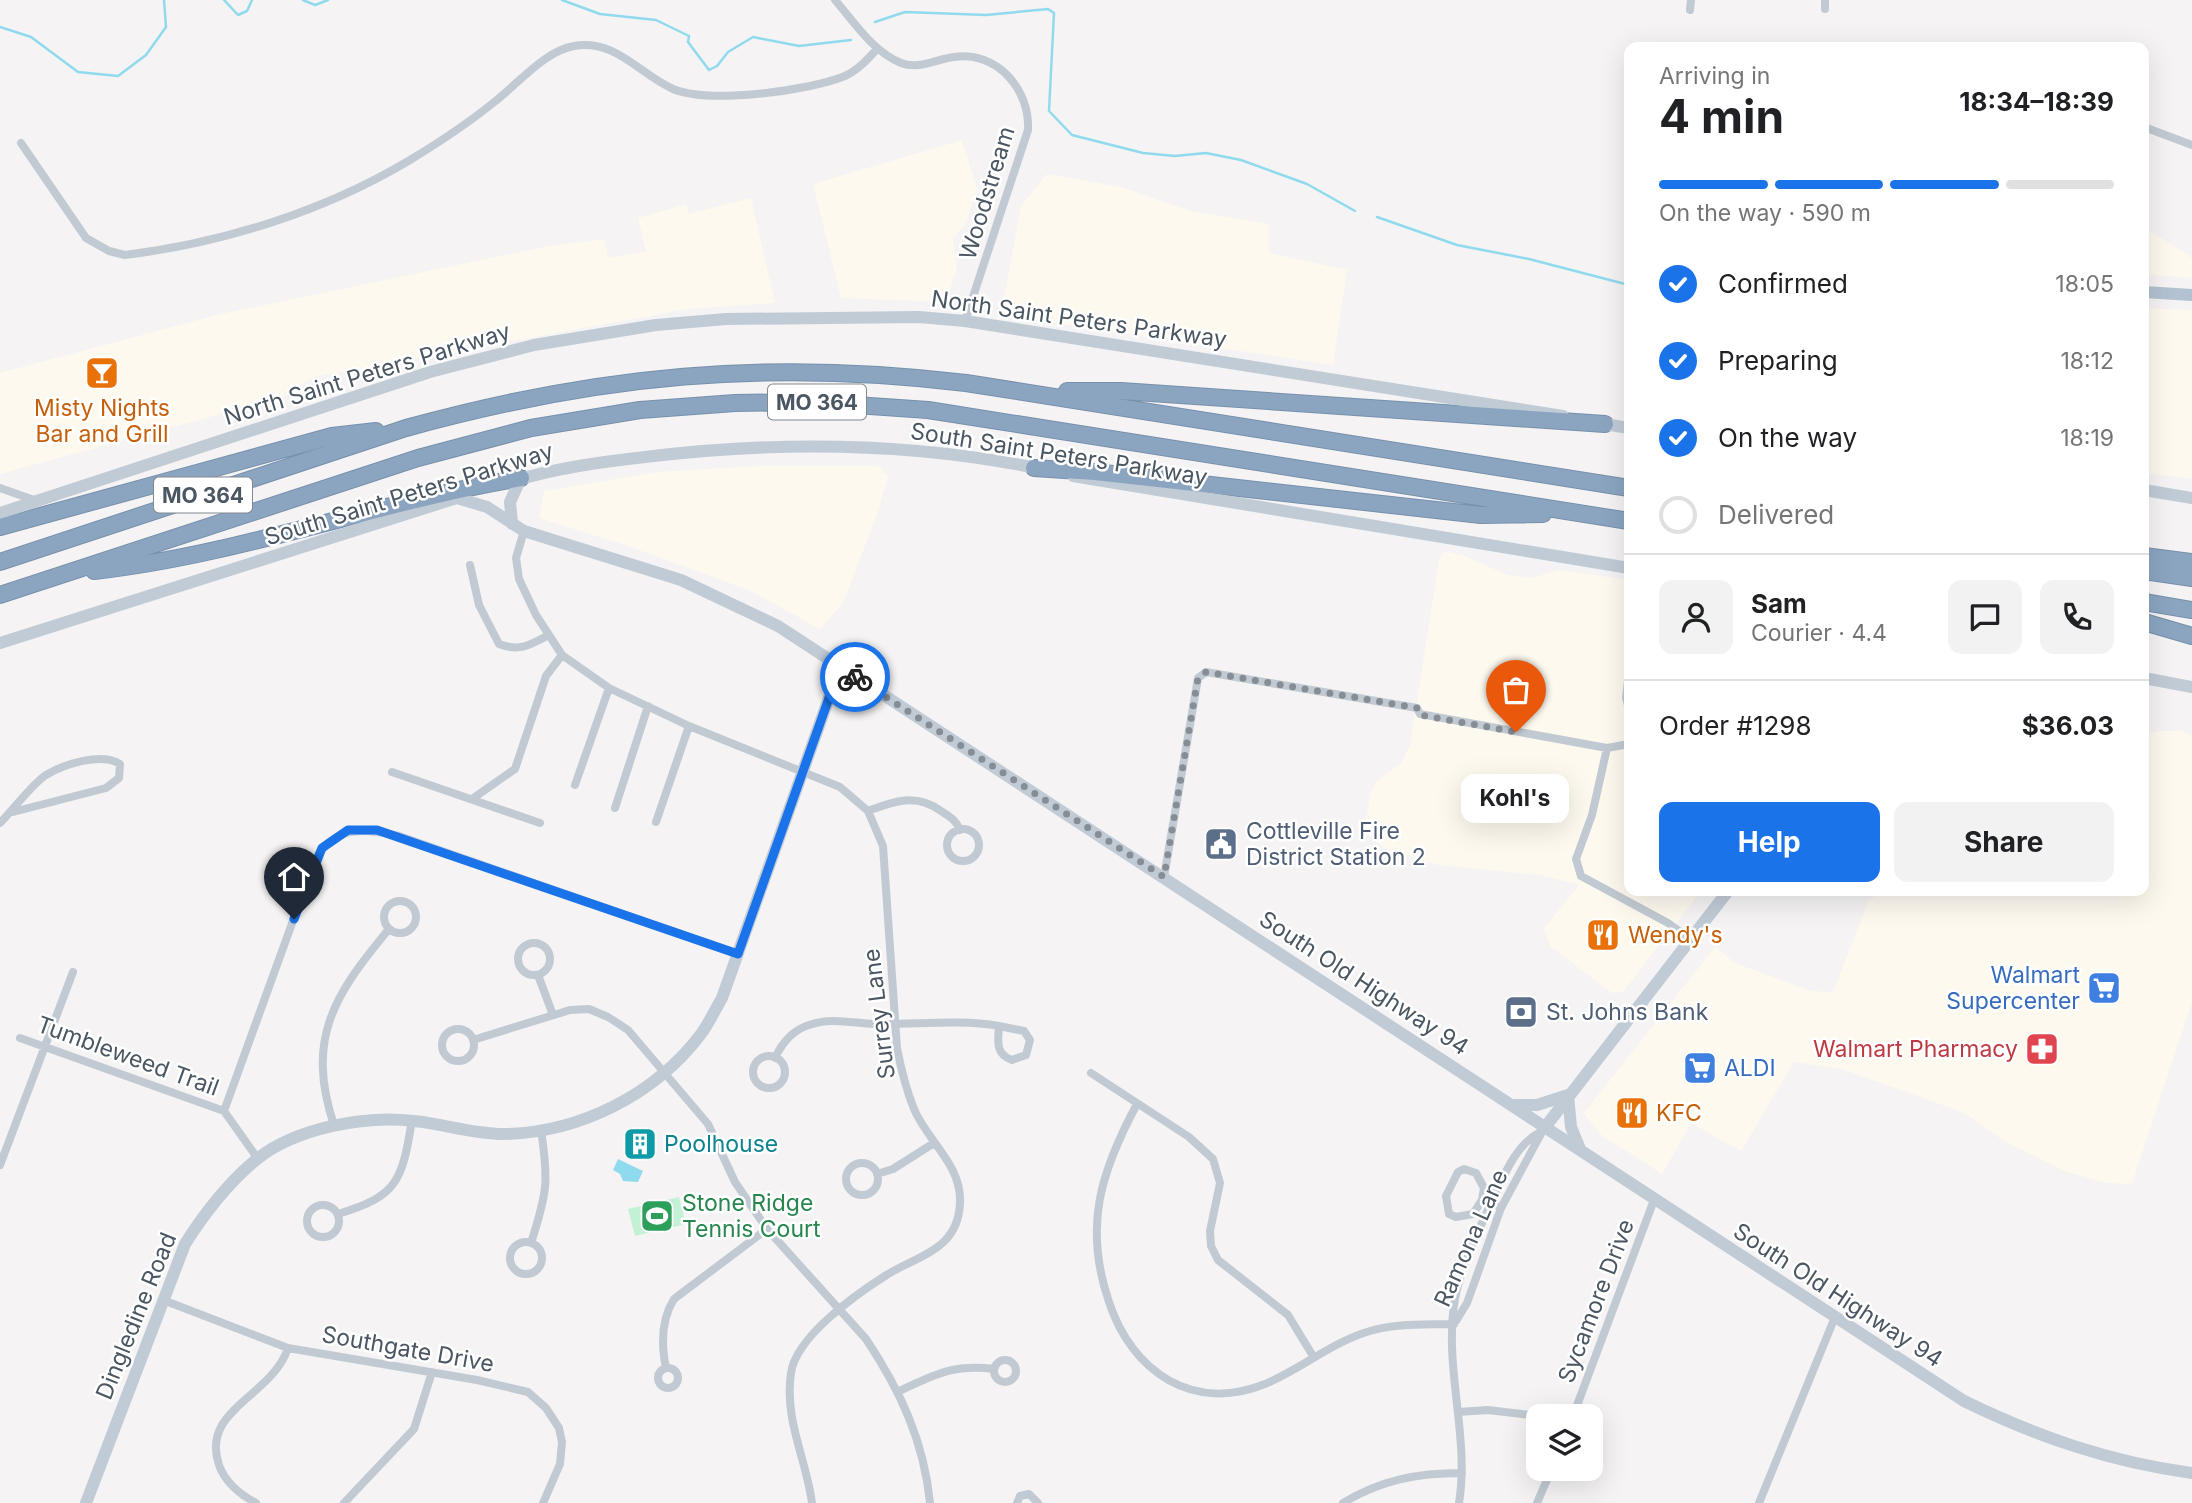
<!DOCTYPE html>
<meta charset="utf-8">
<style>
body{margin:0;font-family:Inter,sans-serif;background:#f2f2f2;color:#202124;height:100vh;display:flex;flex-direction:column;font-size:26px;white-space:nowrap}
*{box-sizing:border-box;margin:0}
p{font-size:23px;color:#757577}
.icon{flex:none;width:38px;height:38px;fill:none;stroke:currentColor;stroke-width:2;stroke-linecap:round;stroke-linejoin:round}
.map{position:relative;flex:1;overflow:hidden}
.sheet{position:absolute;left:1624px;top:42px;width:525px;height:854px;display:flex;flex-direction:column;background:#fff;border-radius:14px;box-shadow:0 7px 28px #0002}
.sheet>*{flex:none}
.tools{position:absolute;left:1526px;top:1404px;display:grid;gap:14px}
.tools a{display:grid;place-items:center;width:77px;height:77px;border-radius:14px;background:#fff;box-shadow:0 7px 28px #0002;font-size:35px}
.pin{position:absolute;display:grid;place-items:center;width:60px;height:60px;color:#fff;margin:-72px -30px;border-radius:50% 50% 50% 0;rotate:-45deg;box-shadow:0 0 7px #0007}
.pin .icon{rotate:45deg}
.courier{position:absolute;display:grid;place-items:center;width:70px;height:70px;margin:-35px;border:5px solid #1a73e8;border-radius:50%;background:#fff;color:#222;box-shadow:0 2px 9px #0007}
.bubble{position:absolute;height:49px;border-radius:14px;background:#fff;box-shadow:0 7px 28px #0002;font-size:23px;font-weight:700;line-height:49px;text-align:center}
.summary em{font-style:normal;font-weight:700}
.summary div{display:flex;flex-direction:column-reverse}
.summary{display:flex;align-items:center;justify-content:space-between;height:119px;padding:0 35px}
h1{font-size:46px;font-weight:700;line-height:52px}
.bar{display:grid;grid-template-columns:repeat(4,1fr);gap:10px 7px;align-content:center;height:84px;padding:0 35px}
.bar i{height:9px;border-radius:5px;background:#e0e0e0}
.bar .on{background:#1a73e8}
.bar p{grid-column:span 4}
.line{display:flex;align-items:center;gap:18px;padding:0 35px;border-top:2px solid #e0e0e0}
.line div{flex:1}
.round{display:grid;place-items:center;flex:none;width:74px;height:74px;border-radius:14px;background:#f2f2f2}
ol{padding:0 35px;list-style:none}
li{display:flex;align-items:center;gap:21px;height:77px}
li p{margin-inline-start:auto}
li .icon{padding:7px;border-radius:50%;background:#1a73e8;color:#fff;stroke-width:4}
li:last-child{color:#757577}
li i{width:38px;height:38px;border:4px solid #e0e0e0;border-radius:50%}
.action{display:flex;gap:14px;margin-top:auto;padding:14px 35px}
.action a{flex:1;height:80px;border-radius:14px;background:#1a73e8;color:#fff;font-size:28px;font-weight:700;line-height:80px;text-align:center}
.action a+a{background:#f2f2f2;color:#202124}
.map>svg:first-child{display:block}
.commercial{fill:#fdf9ef}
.green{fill:#c3f1d5}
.water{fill:#90daee}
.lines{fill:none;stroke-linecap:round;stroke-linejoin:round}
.stream{stroke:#90daee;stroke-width:2.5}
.highway-casing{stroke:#7690ad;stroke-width:18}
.street{stroke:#c1cad2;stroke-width:8}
.secondary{stroke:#c1cbd6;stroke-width:12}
.primary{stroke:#b3c2d1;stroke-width:12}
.highway{stroke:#8ba5c1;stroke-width:16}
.done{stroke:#868d94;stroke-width:7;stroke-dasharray:0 12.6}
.route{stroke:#1a73e8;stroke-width:9}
.labels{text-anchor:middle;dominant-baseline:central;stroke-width:5;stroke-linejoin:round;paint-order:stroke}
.shield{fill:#fff;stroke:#808990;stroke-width:2}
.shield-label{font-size:21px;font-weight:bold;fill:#4a5661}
.street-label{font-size:23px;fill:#4a5661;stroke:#fff}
.food-label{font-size:23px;fill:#c56008;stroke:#fff;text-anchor:start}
.service-label{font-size:23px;fill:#4e5e75;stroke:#fff;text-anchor:start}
.shop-label{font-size:23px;fill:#366cbe;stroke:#fff;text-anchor:end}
.health-label{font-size:23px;fill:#be3a42;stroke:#fff;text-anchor:end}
.culture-label{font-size:23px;fill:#0d838f;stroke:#fff;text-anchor:start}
.leisure-label{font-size:23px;fill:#27864d;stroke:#fff;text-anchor:start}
</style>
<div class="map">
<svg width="2192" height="1503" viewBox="0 0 2192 1503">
<rect width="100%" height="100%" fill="#f5f3f3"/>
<path class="commercial" d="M962,140L977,189L965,225L953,238L957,270L945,302L841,298L813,184Z
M1047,174L1121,187L1190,211L1269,224V253L1347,270L1333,365L1001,315L1021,206Z
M751,198L775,303L688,309L313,377L284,397L0,474V373L221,314L549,246L604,239L608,258L646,251L638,218L687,204L688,214Z
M2144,227L2192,258V278L2144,274Z
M2144,308L2192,310V479L2144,473Z
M759,466H878L888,476L878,512L843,603L820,629L751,591L631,547L539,518L544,491L656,472Z
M1444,551L1463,555L1507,575L1531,578L1559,570L1629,580V891H1701L1623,992L1612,993L1550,946L1544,928L1579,885L1540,875L1438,865L1384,848L1364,831L1371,791L1377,781L1401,763L1410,745L1439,560Z
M2157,731H2181L2192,735V1002L2132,1184L2106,1183L2065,1171L2004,1141L1965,1113L1842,1069L1794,1062L1741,1151L1691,1123L1662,1174L1600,1134L1584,1113L1715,947L1735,963L1811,991L1833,992L1868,902L1880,891H2144V735Z"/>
<path class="green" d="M679,1197L686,1224L635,1236L628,1209Z"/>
<path class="water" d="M618,1159L643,1171L638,1182L623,1181L620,1174L613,1170Z"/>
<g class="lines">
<path class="stream" d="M224,0L238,15L247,11L252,0
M303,0L315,5L328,0
M562,0L600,14L656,20L689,36L688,42L709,70L717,66L728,52L753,37L799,46L851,40
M875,22L905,12L986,15L1048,9L1054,13L1049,111L1072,135L1143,153L1175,156L1206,153L1241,160L1307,184L1355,211
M0,27L31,37L78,72L118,76L146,55L166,27L164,0
M1377,217L1457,245L1529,259L1629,285"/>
<defs>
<path id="highway" d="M1067,391H1121L1605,424
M1034,468L1095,472L1481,515L1543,514
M0,527L332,436L376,431
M2144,556L2192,562
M0,562L406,428C598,375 768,359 966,383L1629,488
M94,571C239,555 377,502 521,478
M2144,571L2192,578
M0,595L418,458L531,428L640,410L735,403L812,402L928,410L1629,521
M2144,602L2192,610
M2144,622L2192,636"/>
</defs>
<use href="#highway" class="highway-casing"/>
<path class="street" d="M835,0C854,22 873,52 901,63C919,70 936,59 954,57C997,51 1030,89 1028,130L965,321
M1825,0V9
M1690,10L1691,0
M2144,127L2192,145
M21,143L86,238L109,251L125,255C223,243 325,211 410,160C438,143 467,124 493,103C517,85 544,51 574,46C616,39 639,74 673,89C709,104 808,91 845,76C858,70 868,59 877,49
M0,488L34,500
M524,531L516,558L519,579L536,615L562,655L609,688L689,726L840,787L868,811C894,801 916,793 941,811C950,817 956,820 960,830
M470,565L479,605L499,644C520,652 530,645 549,635
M1629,672L1626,698L1629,709
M1629,744L1607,748L1592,815L1576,859L1581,876L1668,923L1690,939
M392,772L540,823
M575,785L609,688
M472,799L515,769L546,676L562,655
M615,808L648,706
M656,822L689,726
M0,823C13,810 32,784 46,775C64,764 102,752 120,764L119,778L106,788L13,812
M947 845a16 16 0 1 1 32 0a16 16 0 1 1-32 0Z
M1164,877L1198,678L1206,672L1417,708L1420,714L1607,748
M384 917a16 16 0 1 1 32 0a16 16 0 1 1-32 0Z
M518 959a16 16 0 1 1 32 0a16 16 0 1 1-32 0Z
M538,975L553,1015
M999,1026L1024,1031L1030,1040L1026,1055L1012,1060C995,1054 998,1041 999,1026Z
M442 1045a16 16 0 1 1 32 0a16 16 0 1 1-32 0Z
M20,1038L224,1111
M473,1040L570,1010L589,1009L608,1017L628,1030L708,1124L735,1182L767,1229L866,1339C900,1390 924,1441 930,1503
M753 1072a16 16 0 1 1 32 0a16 16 0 1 1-32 0Z
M775,1058C782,1043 793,1030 809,1025C831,1017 852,1023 874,1024C916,1025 957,1019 999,1026
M1091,1073L1189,1137L1213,1159L1220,1183L1210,1231L1211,1246L1218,1260L1288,1315L1313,1356
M1137,1104C1101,1171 1083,1226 1109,1302C1132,1372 1193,1413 1265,1384C1301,1369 1332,1342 1370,1331C1396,1323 1426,1325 1454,1324
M334,1125C305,1038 335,994 389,929
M258,1159L224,1111L315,860C334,825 365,828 399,836L738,954
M846 1179a16 16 0 1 1 32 0a16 16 0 1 1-32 0Z
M0,1165L73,972
M877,1174L893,1169L934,1143
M1482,1200L1473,1214L1456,1217L1449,1214L1446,1196L1458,1172L1464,1169L1476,1173L1484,1188L1482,1200L1495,1205
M307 1221a16 16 0 1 1 32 0a16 16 0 1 1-32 0Z
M338,1214C398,1196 402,1181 412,1120
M510 1258a16 16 0 1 1 32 0a16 16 0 1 1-32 0Z
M531,1243C547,1193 549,1182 541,1130
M163,1300L288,1348L477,1380L528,1392L546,1408L559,1428L562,1442L560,1464L543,1503
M1456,1321L1467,1303L1501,1208L1543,1130
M994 1371a11 11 0 1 1 22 0a11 11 0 1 1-22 0Z
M658 1378a10 10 0 1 1 20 0a10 10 0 1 1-20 0Z
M666,1368C661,1344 661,1320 674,1299L767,1229
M899,1391C936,1374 953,1364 994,1369
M1458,1412L1488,1410L1538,1416
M1573,1416L1654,1200
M256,1503C241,1495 225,1482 219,1465C200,1409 272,1397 288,1348
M344,1503L414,1429L432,1372
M812,1503C806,1458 784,1420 791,1373C796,1337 855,1295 885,1276C917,1255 958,1251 960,1203C962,1165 928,1142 914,1109C906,1089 901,1069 897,1048L883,846L868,811
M1017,1503L1020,1496L1029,1494L1038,1503
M1343,1503C1381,1480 1417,1473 1462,1473
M1459,1503C1470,1436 1443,1366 1455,1299C1460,1269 1480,1227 1493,1199C1505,1173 1516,1144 1542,1131
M1537,1503L1552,1468
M1759,1503L1835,1317"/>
<path class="secondary" d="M1598,423L1629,428
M1073,476L1629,568
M514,481C556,468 601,462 645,457C776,441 911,442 1041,469
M2144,490L2192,498
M457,498L487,507L524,531L681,580L778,626L1964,1401C2038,1437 2110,1462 2192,1473
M0,513L430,372L534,345L656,325L726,319L919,317L965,321L1563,416
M512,524L510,502L521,478
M0,643L463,496
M2144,678L2192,687
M1568,1095L1571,1127L1580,1149
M1515,1105H1537L1568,1095
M1546,1126L1728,891
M86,1503L185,1244C204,1214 229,1182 257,1159C296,1128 365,1115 414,1121C444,1124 473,1134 503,1134C579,1133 655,1095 701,1034C709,1023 715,1010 722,998L840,667"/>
<path class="primary" d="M2144,292L2192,295"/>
<use href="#highway" class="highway"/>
</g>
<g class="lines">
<path class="done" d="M855,677L1164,877L1198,678L1206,672L1417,708L1420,715L1516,732"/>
<path class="route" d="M294,919L322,848L348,830H377L738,954L840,667L855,677"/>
</g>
<defs>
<symbol id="bar-square" viewBox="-11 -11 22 22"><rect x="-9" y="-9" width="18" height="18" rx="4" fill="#e8710a" stroke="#fff"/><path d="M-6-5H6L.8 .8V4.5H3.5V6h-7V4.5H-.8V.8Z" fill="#fff"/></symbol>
<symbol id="civic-square" viewBox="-11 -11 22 22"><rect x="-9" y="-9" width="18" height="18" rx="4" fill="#5c6f8a" stroke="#fff"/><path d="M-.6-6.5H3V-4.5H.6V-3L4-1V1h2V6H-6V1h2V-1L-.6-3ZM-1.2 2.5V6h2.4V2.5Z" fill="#fff"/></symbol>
<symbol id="restaurant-square" viewBox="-11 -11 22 22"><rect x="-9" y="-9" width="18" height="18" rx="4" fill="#e8710a" stroke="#fff"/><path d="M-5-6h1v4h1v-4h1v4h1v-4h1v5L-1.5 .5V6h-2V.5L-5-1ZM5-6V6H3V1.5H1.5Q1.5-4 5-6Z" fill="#fff"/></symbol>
<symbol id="supermarket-square" viewBox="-11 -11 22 22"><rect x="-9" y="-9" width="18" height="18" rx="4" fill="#3f7fe0" stroke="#fff"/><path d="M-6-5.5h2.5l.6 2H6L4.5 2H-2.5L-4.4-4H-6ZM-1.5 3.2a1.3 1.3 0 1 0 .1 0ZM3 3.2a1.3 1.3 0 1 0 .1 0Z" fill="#fff"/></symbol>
<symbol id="bank-square" viewBox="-11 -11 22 22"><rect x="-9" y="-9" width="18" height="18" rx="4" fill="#5c6f8a" stroke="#fff"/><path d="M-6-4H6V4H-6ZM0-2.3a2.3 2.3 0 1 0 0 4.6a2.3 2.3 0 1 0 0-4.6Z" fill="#fff"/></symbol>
<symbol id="pharmacy-square" viewBox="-11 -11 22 22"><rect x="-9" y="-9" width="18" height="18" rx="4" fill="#e0444e" stroke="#fff"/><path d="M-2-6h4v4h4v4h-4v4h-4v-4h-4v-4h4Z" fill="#fff"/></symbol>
<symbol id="building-square" viewBox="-11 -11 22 22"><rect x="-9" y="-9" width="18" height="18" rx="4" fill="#0f9aa8" stroke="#fff"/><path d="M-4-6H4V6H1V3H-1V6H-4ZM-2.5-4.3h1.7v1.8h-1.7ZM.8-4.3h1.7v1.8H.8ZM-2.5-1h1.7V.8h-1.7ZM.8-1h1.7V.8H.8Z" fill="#fff"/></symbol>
<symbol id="stadium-square" viewBox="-11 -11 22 22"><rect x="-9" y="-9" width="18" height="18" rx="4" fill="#2e9e5b" stroke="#fff"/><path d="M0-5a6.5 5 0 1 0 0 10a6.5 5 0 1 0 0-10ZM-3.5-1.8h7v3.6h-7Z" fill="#fff"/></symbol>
</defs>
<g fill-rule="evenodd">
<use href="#bar-square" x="83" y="354" width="38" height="38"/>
<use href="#civic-square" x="1202" y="825" width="38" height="38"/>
<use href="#restaurant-square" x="1584" y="916" width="38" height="38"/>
<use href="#supermarket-square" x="2085" y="969" width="38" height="38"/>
<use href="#bank-square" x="1502" y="993" width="38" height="38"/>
<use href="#pharmacy-square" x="2023" y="1030" width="38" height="38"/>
<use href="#supermarket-square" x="1681" y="1049" width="38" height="38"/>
<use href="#restaurant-square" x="1613" y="1094" width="38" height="38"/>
<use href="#building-square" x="621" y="1125" width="38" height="38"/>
<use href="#stadium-square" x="638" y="1197" width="38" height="38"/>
</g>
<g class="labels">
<g class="shield">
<rect x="768" y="384.5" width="98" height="35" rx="5"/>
<rect x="154" y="477.5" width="98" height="35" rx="5"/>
</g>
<g class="shield-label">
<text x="817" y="402">MO 364</text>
<text x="203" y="495">MO 364</text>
</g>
<g class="street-label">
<text transform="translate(987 193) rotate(-73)">Woodstream</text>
<text transform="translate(1079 319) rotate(8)">North Saint Peters Parkway</text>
<text transform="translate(367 374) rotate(-17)">North Saint Peters Parkway</text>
<text transform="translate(1059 454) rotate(9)">South Saint Peters Parkway</text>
<text transform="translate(409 494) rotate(-17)">South Saint Peters Parkway</text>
<text transform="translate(1364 983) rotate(33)">South Old Highway 94</text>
<text transform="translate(879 1014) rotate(-97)">Surrey Lane</text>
<text transform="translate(128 1056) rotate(20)">Tumbleweed Trail</text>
<text transform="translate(1471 1238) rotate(-66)">Ramona Lane</text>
<text transform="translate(1838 1295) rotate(33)">South Old Highway 94</text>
<text transform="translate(1596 1301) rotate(-69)">Sycamore Drive</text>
<text transform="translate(136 1316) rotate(-68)">Dingledine Road</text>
<text transform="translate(408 1349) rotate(10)">Southgate Drive</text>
</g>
<g class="food-label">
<text x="102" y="408" text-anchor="middle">Misty Nights<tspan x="102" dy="26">Bar and Grill</tspan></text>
<text x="1628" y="935">Wendy's</text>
<text x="1656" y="1113">KFC</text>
</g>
<g class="service-label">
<text x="1246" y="831">Cottleville Fire<tspan x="1246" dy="26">District Station 2</tspan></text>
<text x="1546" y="1012">St. Johns Bank</text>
</g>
<g class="shop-label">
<text x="2080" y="975">Walmart<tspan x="2080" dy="26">Supercenter</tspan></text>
<text x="1724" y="1068" text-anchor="start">ALDI</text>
</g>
<g class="health-label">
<text x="2018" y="1049">Walmart Pharmacy</text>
</g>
<g class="culture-label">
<text x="664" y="1144">Poolhouse</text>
</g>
<g class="leisure-label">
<text x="682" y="1203">Stone Ridge<tspan x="682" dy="26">Tennis Court</tspan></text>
</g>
</g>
</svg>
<div class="tools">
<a><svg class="icon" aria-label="layers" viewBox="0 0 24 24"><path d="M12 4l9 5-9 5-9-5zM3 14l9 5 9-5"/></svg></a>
</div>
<div class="pin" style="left:1516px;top:732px;background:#ea580c"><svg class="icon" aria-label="bag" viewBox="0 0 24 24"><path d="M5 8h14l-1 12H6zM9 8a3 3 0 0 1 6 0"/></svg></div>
<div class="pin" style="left:294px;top:919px;background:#1f2937"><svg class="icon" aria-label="home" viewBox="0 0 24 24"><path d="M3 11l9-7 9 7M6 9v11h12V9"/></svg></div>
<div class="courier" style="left:855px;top:677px"><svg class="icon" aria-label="bike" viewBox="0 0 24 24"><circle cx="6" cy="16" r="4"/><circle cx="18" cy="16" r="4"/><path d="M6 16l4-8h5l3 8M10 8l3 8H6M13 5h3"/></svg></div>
<div class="bubble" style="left:1461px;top:774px;width:108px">Kohl's</div>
<section class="sheet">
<div class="summary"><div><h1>4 min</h1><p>Arriving in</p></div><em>18:34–18:39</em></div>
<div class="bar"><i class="on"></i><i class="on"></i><i class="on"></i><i></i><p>On the way · 590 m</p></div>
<ol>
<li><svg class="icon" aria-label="check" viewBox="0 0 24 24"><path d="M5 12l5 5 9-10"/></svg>Confirmed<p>18:05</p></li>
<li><svg class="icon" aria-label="check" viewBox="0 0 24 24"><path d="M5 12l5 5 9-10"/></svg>Preparing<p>18:12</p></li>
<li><svg class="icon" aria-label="check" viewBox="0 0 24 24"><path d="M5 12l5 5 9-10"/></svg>On the way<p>18:19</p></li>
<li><i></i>Delivered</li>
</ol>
<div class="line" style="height:126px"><a class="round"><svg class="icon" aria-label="person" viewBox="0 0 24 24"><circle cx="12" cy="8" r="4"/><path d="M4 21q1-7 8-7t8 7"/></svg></a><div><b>Sam</b><p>Courier · 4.4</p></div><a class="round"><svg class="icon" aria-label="chat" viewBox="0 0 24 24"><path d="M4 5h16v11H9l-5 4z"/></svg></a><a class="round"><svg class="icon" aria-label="phone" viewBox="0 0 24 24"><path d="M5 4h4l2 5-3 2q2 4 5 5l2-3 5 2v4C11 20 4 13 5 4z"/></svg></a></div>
<div class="line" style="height:91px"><div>Order #1298</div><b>$36.03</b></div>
<div class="action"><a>Help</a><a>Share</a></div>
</section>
</div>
